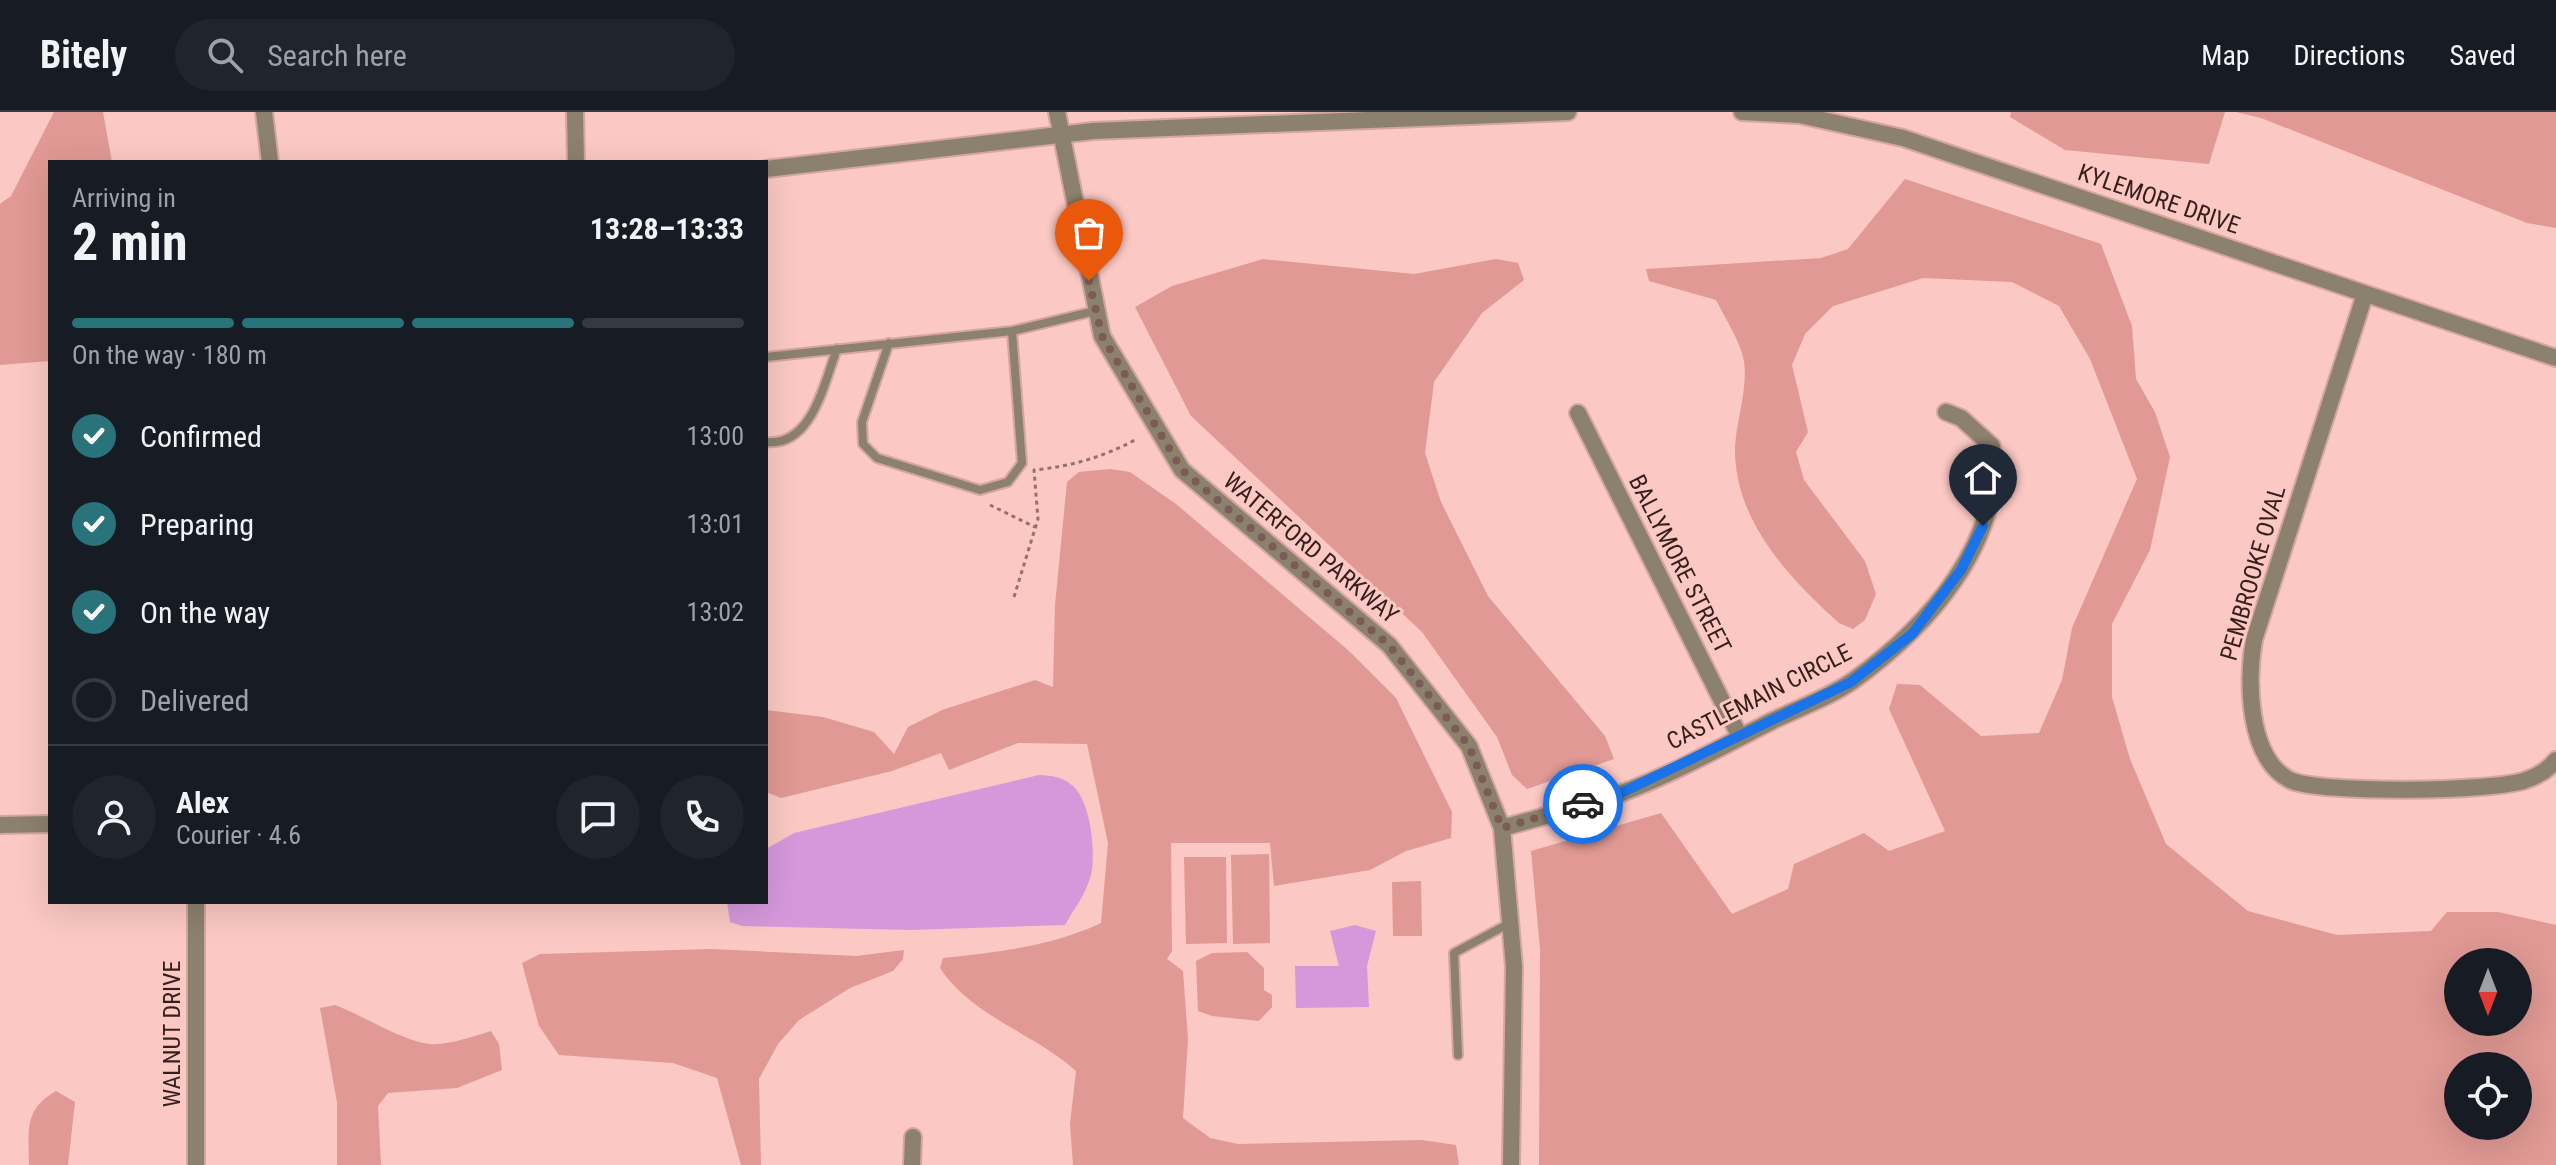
<!DOCTYPE html>
<meta charset="utf-8">
<style>
body{margin:0;font-family:"Roboto Condensed",sans-serif;background:#20242c;color:#f1f3f6;height:100vh;display:flex;flex-direction:column;font-size:30px;white-space:nowrap}
*{box-sizing:border-box;margin:0}
p{font-size:26px;color:#9ea1a6}
.icon{flex:none;width:44px;height:44px;fill:none;stroke:currentColor;stroke-width:2;stroke-linecap:round;stroke-linejoin:round}
.map{position:relative;flex:1;overflow:hidden}
.sheet{position:absolute;left:48px;top:48px;width:720px;height:744px;display:flex;flex-direction:column;background:#171b24;border-radius:0px;box-shadow:0 8px 32px #0002}
.sheet>*{flex:none}
.needle{width:52px;rotate:180deg}
.buttons{position:absolute;left:2444px;top:836px;display:grid;gap:16px}
.buttons a{display:grid;place-items:center;width:88px;height:88px;border-radius:50%;background:#171b24;box-shadow:0 8px 32px #0002;font-size:40px}
.pin{position:absolute;display:grid;place-items:center;width:68px;height:68px;color:#fff;margin:-82px -34px;border-radius:50% 50% 50% 0;rotate:-45deg;box-shadow:0 0 8px #0007}
.pin .icon{rotate:45deg}
.courier{position:absolute;display:grid;place-items:center;width:80px;height:80px;margin:-40px;border:6px solid #1a73e8;border-radius:50%;background:#fff;color:#222;box-shadow:0 2px 10px #0007}
.summary em{font-style:normal;font-weight:700}
.summary div{display:flex;flex-direction:column-reverse}
.summary{display:flex;align-items:center;justify-content:space-between;height:136px;padding:0 24px}
h1{font-size:52px;font-weight:700;line-height:60px}
.bar{display:grid;grid-template-columns:repeat(4,1fr);gap:12px 8px;align-content:center;height:96px;padding:0 24px}
.bar i{height:10px;border-radius:6px;background:#363941}
.bar .on{background:#29737a}
.bar p{grid-column:span 4}
.line{display:flex;align-items:center;gap:20px;padding:0 24px;border-top:2px solid #363941}
.line div{flex:1}
.round{display:grid;place-items:center;flex:none;width:84px;height:84px;border-radius:42px;background:#20242c}
ol{padding:0 24px;list-style:none}
li{display:flex;align-items:center;gap:24px;height:88px}
li p{margin-inline-start:auto}
li .icon{padding:8px;border-radius:50%;background:#29737a;color:#fff;stroke-width:4}
li:last-child{color:#9ea1a6}
li i{width:44px;height:44px;border:4px solid #363941;border-radius:50%}
header{display:flex;align-items:center;gap:48px;box-sizing:border-box;height:112px;padding:0 40px;background:#171b24;border-bottom:2px solid #363941}
header strong{font-size:38px}
nav{display:flex;gap:44px;margin-inline-start:auto;font-size:28px}
.search{width:560px;height:72px;background:#20242c;display:flex;align-items:center;gap:20px;box-sizing:border-box;padding:0 28px;border-radius:44px;color:#9ea1a6;font-size:30px}
.map>svg:first-child{display:block}
.green{fill:#e09994;fill-rule:evenodd}
.water{fill:#d698db}
.lines{fill:none;stroke-linecap:round;stroke-linejoin:round}
.lane-casing{stroke:#d4a6a2;stroke-width:12}
.street-casing{stroke:#d4a6a2;stroke-width:20}
.path{stroke:#95706d;stroke-width:3;stroke-dasharray:4 4;stroke-linecap:butt}
.lane{stroke:#8c816c;stroke-width:8}
.street{stroke:#8c816c;stroke-width:16}
.done{stroke:#7b5a57;stroke-width:8;stroke-dasharray:0 14.4}
.route{stroke:#1a73e8;stroke-width:10}
.labels{text-anchor:middle;dominant-baseline:central;stroke-width:6;stroke-linejoin:round;paint-order:stroke}
.street-label{font-size:24px;fill:#361e1d;stroke:#fbc8c3}
</style>
<header>
<strong>Bitely</strong>
<div class="search"><svg class="icon" aria-label="search" viewBox="0 0 24 24"><circle cx="10" cy="10" r="6"/><path d="M15 15l6 6"/></svg>Search here</div>
<nav><a>Map</a><a>Directions</a><a>Saved</a></nav>
</header>
<div class="map">
<svg width="2556" height="1053" viewBox="0 0 2556 1053">
<rect width="100%" height="100%" fill="#fbc8c3"/>
<path class="green" d="M54,0H103L112,50H50V249L0,253V92L11,84Z
M2011,0H2225L2209,52L2065,38L2010,5Z
M2236,0H2556V116L2527,111L2261,6Z
M1905,67L2101,132L2132,214L2136,267L2155,300L2170,345L2150,438L2112,512V585L2130,647L2166,732L2248,799L2337,823L2431,819L2447,800H2498L2556,813V1053H1539L1540,837L1531,739L1661,701L1732,802L1788,777L1794,752L1864,721L1889,739L1945,719L1889,597L1897,572L1920,573L1981,624L2039,621L2062,568L2072,516L2137,367L2090,247L2059,194L2012,170L1923,166L1833,194L1805,222L1792,253L1808,320L1796,340L1804,368L1865,449L1876,482L1865,508L1853,517L1839,511C1789,466 1734,408 1735,336C1736,306 1752,267 1741,238C1735,221 1724,204 1716,188L1649,169L1646,157L1821,146L1848,137ZM2458,850H2518V910H2458ZM2458,954H2518V1014H2458Z
M1263,147L1414,162L1496,147L1518,151L1524,168L1482,201L1434,270L1425,341L1441,390L1488,484L1605,624L1614,647L1527,677L1512,663L1497,625L1422,520L1191,304L1135,195L1172,174Z
M1110,357L1130,360L1176,392L1349,539L1396,586L1452,700L1451,726L1406,739L1370,758L1274,774L1270,731H1171L1172,839L1167,847L1183,859L1188,927L1183,1006L1210,1026L1238,1032L1421,1028L1456,1033L1459,1053H1073L1070,1012L1076,959C1034,921 971,904 940,856L943,846C998,840 1050,835 1101,811L1108,731L1087,632L1018,631L949,658L941,641L892,659L781,686L766,680V598L823,605L874,620L894,642L908,615L942,598L1035,568L1053,575L1055,493L1067,370L1079,360Z
M1269,742L1270,831L1233,832L1231,743Z
M1184,745H1226L1227,831L1186,832Z
M1421,769L1422,824H1393L1392,770Z
M711,837L856,844L904,838L903,847L893,859L850,876L799,908L778,932L759,967L761,1053H741L717,966L673,951L559,943L539,914L522,851L540,842Z
M1247,840L1264,856V878L1272,883V895L1259,909L1212,904L1198,899L1196,849L1212,841Z
M335,893C364,904 400,928 429,932C447,934 474,924 491,919L499,932L502,958L457,976L388,981L378,994L381,1053H337V990L320,896Z
M56,979L75,990L68,1053H29C29,1019 23,998 56,979Z"/>
<path class="water" d="M1039,663C1052,664 1062,664 1073,674C1091,690 1096,741 1091,763C1086,782 1074,797 1065,813L910,818L742,814L730,810L727,790H766V737L794,721Z
M1355,813L1376,819L1367,854L1369,895L1296,896L1295,854H1339L1330,819Z"/>
<g class="lines">
<defs>
<path id="lane" d="M889,231L862,310L863,332L877,346L980,378L1008,370L1022,351L1012,219
M766,245L1012,219L1095,199
M766,330C812,335 824,271 837,237
M1458,943L1454,841L1510,811"/>
<path id="street" d="M264,0L270,50
M575,0L576,50
M1057,0L1102,224L1182,358L1389,533L1469,634L1502,716L1514,855L1511,1053
M1742,0L1800,3L1903,26L2556,246
M766,57L1093,19L1568,0
M2365,182L2254,528C2247,567 2247,646 2290,668C2319,682 2494,680 2526,668C2538,664 2548,658 2556,648
M1578,301L1740,625
M0,713L50,712
M1502,716C1541,705 1581,695 1619,682C1671,663 1723,634 1772,609C1799,596 1830,585 1854,568C1926,516 2005,430 1992,334L1961,306L1946,300
M196,790V1053
M912,1053L913,1025"/>
</defs>
<use href="#lane" class="lane-casing"/>
<use href="#street" class="street-casing"/>
<path class="path" d="M990,393L1035,415
M1014,485L1038,407L1034,358C1073,354 1103,345 1137,327"/>
<use href="#lane" class="lane"/>
<use href="#street" class="street"/>
</g>
<g class="lines">
<path class="done" d="M1089,169L1102,224L1182,358L1389,533L1469,634L1502,716L1583,692"/>
<path class="route" d="M1583,692L1621,681L1851,570L1912,522L1961,458L1983,414"/>
</g>
<g class="labels">
<g class="street-label">
<text transform="translate(2159 87) rotate(19)">KYLEMORE DRIVE</text>
<text transform="translate(1311 436) rotate(40)">WATERFORD PARKWAY</text>
<text transform="translate(1680 452) rotate(63)">BALLYMORE STREET</text>
<text transform="translate(2253 461) rotate(-74)">PEMBROOKE OVAL</text>
<text transform="translate(1759 585) rotate(-27)">CASTLEMAIN CIRCLE</text>
<text transform="translate(172 922) rotate(-90)">WALNUT DRIVE</text>
</g>
</g>
</svg>
<div class="buttons">
<a><svg class="needle" viewBox="-14 -14 28 28"><path d="M0-13l5 13h-10z" fill="#e53935"/><path d="M0 13l5-13h-10z" fill="#9ea1a6"/></svg></a>
<a><svg class="icon" aria-label="locate" viewBox="0 0 24 24"><circle cx="12" cy="12" r="6"/><path d="M12 2v4M12 18v4M2 12h4M18 12h4"/></svg></a>
</div>
<div class="pin" style="left:1089px;top:169px;background:#ea580c"><svg class="icon" aria-label="bag" viewBox="0 0 24 24"><path d="M5 8h14l-1 12H6zM9 8a3 3 0 0 1 6 0"/></svg></div>
<div class="pin" style="left:1983px;top:414px;background:#1f2937"><svg class="icon" aria-label="home" viewBox="0 0 24 24"><path d="M3 11l9-7 9 7M6 9v11h12V9"/></svg></div>
<div class="courier" style="left:1583px;top:692px"><svg class="icon" aria-label="car" viewBox="0 0 24 24"><path d="M5 17H2v-5l4-1 3-4h7l3 4 3 1v5h-3M9 17h6M6 11h13"/><circle cx="7" cy="17" r="2"/><circle cx="17" cy="17" r="2"/></svg></div>
<section class="sheet">
<div class="summary"><div><h1>2 min</h1><p>Arriving in</p></div><em>13:28–13:33</em></div>
<div class="bar"><i class="on"></i><i class="on"></i><i class="on"></i><i></i><p>On the way · 180 m</p></div>
<ol>
<li><svg class="icon" aria-label="check" viewBox="0 0 24 24"><path d="M5 12l5 5 9-10"/></svg>Confirmed<p>13:00</p></li>
<li><svg class="icon" aria-label="check" viewBox="0 0 24 24"><path d="M5 12l5 5 9-10"/></svg>Preparing<p>13:01</p></li>
<li><svg class="icon" aria-label="check" viewBox="0 0 24 24"><path d="M5 12l5 5 9-10"/></svg>On the way<p>13:02</p></li>
<li><i></i>Delivered</li>
</ol>
<div class="line" style="height:144px"><a class="round"><svg class="icon" aria-label="person" viewBox="0 0 24 24"><circle cx="12" cy="8" r="4"/><path d="M4 21q1-7 8-7t8 7"/></svg></a><div><b>Alex</b><p>Courier · 4.6</p></div><a class="round"><svg class="icon" aria-label="chat" viewBox="0 0 24 24"><path d="M4 5h16v11H9l-5 4z"/></svg></a><a class="round"><svg class="icon" aria-label="phone" viewBox="0 0 24 24"><path d="M5 4h4l2 5-3 2q2 4 5 5l2-3 5 2v4C11 20 4 13 5 4z"/></svg></a></div>
</section>
</div>
